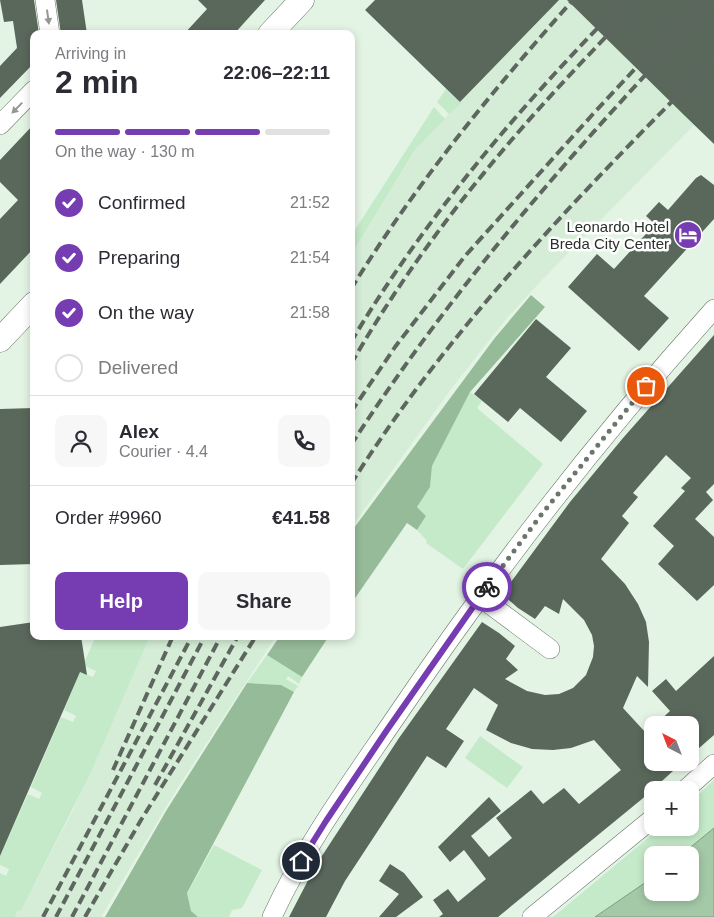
<!DOCTYPE html>
<meta charset="utf-8">
<style>
body{margin:0;font-family:Helvetica,sans-serif;background:#f7f7f7;color:#2b2b33;height:100vh;display:flex;flex-direction:column;font-size:19px;white-space:nowrap}
*{box-sizing:border-box;margin:0}
p{font-size:16px;color:#7c7c81}
.icon{flex:none;width:28px;height:28px;fill:none;stroke:currentColor;stroke-width:2;stroke-linecap:round;stroke-linejoin:round}
.map{position:relative;flex:1;overflow:hidden}
.panel{position:absolute;left:30px;top:30px;width:325px;height:610px;display:flex;flex-direction:column;background:#fff;border-radius:10px;box-shadow:0 2px 8px #0003}
.panel>*{flex:none}
.needle{width:32px;rotate:318deg}
.buttons{position:absolute;left:644px;top:716px;display:grid;gap:10px}
.buttons a{display:grid;place-items:center;width:55px;height:55px;border-radius:10px;background:#fff;box-shadow:0 2px 8px #0003;font-size:25px}
.pin{position:absolute;display:grid;place-items:center;width:42px;height:42px;color:#fff;margin:-21px;border:2px solid #fff;border-radius:50%;box-shadow:0 1px 5px #0007}
.courier{position:absolute;display:grid;place-items:center;width:50px;height:50px;margin:-25px;border:4px solid #763cb2;border-radius:50%;background:#fff;color:#222;box-shadow:0 1px 6px #0007}
.overview em{font-style:normal;font-weight:700}
.overview div{display:flex;flex-direction:column-reverse}
.overview{display:flex;align-items:center;justify-content:space-between;height:85px;padding:0 25px}
h1{font-size:32px;font-weight:700;line-height:38px}
.bar{display:grid;grid-template-columns:repeat(4,1fr);gap:8px 5px;align-content:center;height:60px;padding:0 25px}
.bar i{height:6px;border-radius:4px;background:#e1e1e2}
.bar .current{background:#763cb2}
.bar p{grid-column:span 4}
.line{display:flex;align-items:center;gap:12px;padding:0 25px;border-top:1px solid #e1e1e2}
.line div{flex:1}
.round{display:grid;place-items:center;flex:none;width:52px;height:52px;border-radius:10px;background:#f7f7f7}
ol{padding:0 25px;list-style:none}
li{display:flex;align-items:center;gap:15px;height:55px}
li p{margin-inline-start:auto}
li .icon{padding:5px;border-radius:50%;background:#763cb2;color:#fff;stroke-width:4}
li:last-child{color:#7c7c81}
li i{width:28px;height:28px;border:2px solid #e1e1e2;border-radius:50%}
.primary-button{display:flex;gap:10px;margin-top:auto;padding:10px 25px}
.primary-button a{flex:1;height:58px;border-radius:10px;background:#763cb2;color:#fff;font-size:20px;font-weight:700;line-height:58px;text-align:center}
.primary-button a+a{background:#f7f7f7;color:#2b2b33}
.map>svg:first-child{display:block}
.built{fill:#d5edd7}
.green{fill:#c5eac9}
.forest{fill:#96bb99}
.water{fill:#a4c9a7;stroke:#7f9b82}
.building{fill:#59685a}
.lines{fill:none;stroke-linecap:round;stroke-linejoin:round}
.minor-casing{stroke:#647366;stroke-width:20}
.major-casing{stroke:#647366;stroke-width:25}
.minor{stroke:#fff;stroke-width:19}
.major{stroke:#fff;stroke-width:24}
.rail{stroke:#5e675f;stroke-width:4;stroke-dasharray:10 5;stroke-linecap:butt}
.oneway{fill:#949894}
.done{stroke:#6a756b;stroke-width:5;stroke-dasharray:0 9}
.route{stroke:#763cb2;stroke-width:6}
.labels{text-anchor:middle;dominant-baseline:central;stroke-width:5;stroke-linejoin:round;paint-order:stroke}
.poi-label{font-size:15px;fill:#29302a;stroke:#fff;text-anchor:end}
</style>
<div class="map">
<svg width="714" height="917" viewBox="0 0 714 917">
<rect width="100%" height="100%" fill="#e3f4e4"/>
<path class="built" d="M559,0H567L694,125L541,281L507,318L451,389L351,528V255L418,146Z
M150,636H276L175,792L101,917H15L18,910L21,911L73,810Z"/>
<path class="green" d="M446,89L461,103L449,114L437,102Z
M434,107L445,119L415,150L351,255V236Z
M470,392L482,401L477,408L543,464L463,569L426,543L427,541L417,530L426,516L417,507L430,487L432,466Z
M96,636H150L90,774L21,911L18,910L15,917H0V873L6,876L9,869L0,865V856L28,794L39,799L42,793L31,787L61,717L73,722L76,716L64,710L80,672L93,677L96,671L83,665Z
M267,655L302,677L299,684L288,676L286,679L298,686L294,692L281,685L247,683Z
M480,736L523,767L507,788L465,758Z
M714,780V828L681,855H652V878L595,917H553L660,828H690V802Z
M214,845L262,870L242,908L232,910L229,917H198L191,912L187,894Z"/>
<path class="forest" d="M531,295L545,307L470,392L432,466L430,487L417,507L426,516L417,530L407,523L351,604V532L494,339Z
M280,636H329L302,677L267,655Z
M247,683L281,685L294,692L187,893L191,911L198,917H105L166,811Z"/>
<path class="water" d="M714,828V917H595L652,878V892H690V855H681Z"/>
<path class="building" d="M0,0H34L39,34H34V63L0,98V66L17,48L13,21L4,22Z
M56,0H82L87,34H61Z
M198,0H265L234,34H184L207,9Z
M375,0H559L460,102L365,10Z
M567,0H714V144L685,116Z
M34,124V248L0,284V219L18,200L0,182V160Z
M701,175L714,185V219L644,296L669,318L639,351L568,287L597,254L614,269L655,224L646,216L659,202L668,210L696,178Z
M536,319L571,348L546,377L587,411L561,442L520,408L508,422L474,394Z
M714,335V484L706,492L713,500L695,519L714,537V585L697,601L658,564L674,546L653,526L685,491L681,488L691,478L666,455L633,493L638,497L622,516L629,523L601,559L625,584L638,604L646,622L649,642L648,687L637,676L623,708L646,733L652,727V762H683L642,799L498,917H439L443,914L433,900L448,889L458,902L486,879L464,850L450,862L438,847L489,797L501,811L471,836L489,857L512,838L496,818L531,790L543,804L564,788L579,804L621,770L594,740L571,748L553,750L532,749L511,743L486,730L498,705L474,688L446,729L464,741L446,768L427,756L345,881L326,917H289L316,865L399,738L482,622L499,633L515,646L506,659L518,670L505,679L527,691L545,695L559,694L573,688L586,675L593,657L594,646L592,635L584,620L563,599L559,614L545,606L535,619L518,608L502,594L570,502L623,438Z
M34,408V564L0,565V409Z
M34,622V636H81L87,675L80,672L0,856V627Z
M714,656V735L690,756V725H655L670,711L652,691L666,679L676,691Z
M390,864L404,873L423,897L396,917H379L399,894L379,881Z"/>
<g class="lines">
<defs>
<path id="minor" d="M45,0L50,34
M0,125L34,90
M480,597L550,649
M685,790L714,764
M272,917C304,847 350,784 393,721C491,576 597,439 714,309
M532,917L652,819"/>
<path id="major" d="M270,34L302,0
M0,340L34,304"/>
</defs>
<use href="#minor" class="minor-casing"/>
<use href="#major" class="major-casing"/>
<use href="#minor" class="minor"/>
<use href="#major" class="major"/>
<path class="rail" d="M351,289C415,185 492,91 573,0
M351,342C426,216 522,104 625,0
M351,364C431,225 530,113 642,0
M351,412L395,347L465,256L593,114L699,0
M351,445C455,284 582,140 714,2
M351,484C451,325 583,191 714,59
M113,770L173,636
M155,785L238,636
M43,917L192,636
M56,917L205,636
M72,917L221,636
M85,917L141,820L256,636"/>
</g>
<defs><path id="oneway-solid" d="M-6-.8H1V-3.2L6.5 0L1 3.2V.8H-6Z" transform="scale(1.25)"/></defs>
<g class="oneway">
<use href="#oneway-solid" transform="translate(48 17) rotate(82)"/>
<use href="#oneway-solid" transform="translate(17 108) rotate(134)"/>
</g>
<g class="lines">
<path class="done" d="M487,587L541,515L646,386"/>
<path class="route" d="M301,861L326,821L387,730L487,587"/>
</g>
<defs>
<symbol id="hotel-disc" viewBox="-11 -11 22 22"><circle r="9.5" fill="#763cb2" stroke="#fff"/><path d="M-6-4.5h1.5V1H6V5H4.5V3h-9V5H-6ZM-4 0a1.8 1.8 0 1 1 3.6 0ZM.5 0V-2.5h3Q6-2.5 6 0Z" fill="#fff"/></symbol>
</defs>
<g fill-rule="evenodd">
<use href="#hotel-disc" x="672" y="219" width="32" height="32"/>
</g>
<g class="labels">
<g class="poi-label">
<text x="669" y="226">Leonardo Hotel<tspan x="669" dy="17">Breda City Center</tspan></text>
</g>
</g>
</svg>
<div class="buttons">
<a><svg class="needle" viewBox="-14 -14 28 28"><path d="M0-13l5 13h-10z" fill="#e53935"/><path d="M0 13l5-13h-10z" fill="#7c7c81"/></svg></a>
<a>+</a>
<a>−</a>
</div>
<div class="pin" style="left:646px;top:386px;background:#ea580c"><svg class="icon" aria-label="bag" viewBox="0 0 24 24"><path d="M5 8h14l-1 12H6zM9 8a3 3 0 0 1 6 0"/></svg></div>
<div class="pin" style="left:301px;top:861px;background:#1f2937"><svg class="icon" aria-label="home" viewBox="0 0 24 24"><path d="M3 11l9-7 9 7M6 9v11h12V9"/></svg></div>
<div class="courier" style="left:487px;top:587px"><svg class="icon" aria-label="bike" viewBox="0 0 24 24"><circle cx="6" cy="16" r="4"/><circle cx="18" cy="16" r="4"/><path d="M6 16l4-8h5l3 8M10 8l3 8H6M13 5h3"/></svg></div>
<section class="panel">
<div class="overview"><div><h1>2 min</h1><p>Arriving in</p></div><em>22:06–22:11</em></div>
<div class="bar"><i class="current"></i><i class="current"></i><i class="current"></i><i></i><p>On the way · 130 m</p></div>
<ol>
<li><svg class="icon" aria-label="check" viewBox="0 0 24 24"><path d="M5 12l5 5 9-10"/></svg>Confirmed<p>21:52</p></li>
<li><svg class="icon" aria-label="check" viewBox="0 0 24 24"><path d="M5 12l5 5 9-10"/></svg>Preparing<p>21:54</p></li>
<li><svg class="icon" aria-label="check" viewBox="0 0 24 24"><path d="M5 12l5 5 9-10"/></svg>On the way<p>21:58</p></li>
<li><i></i>Delivered</li>
</ol>
<div class="line" style="height:90px"><a class="round"><svg class="icon" aria-label="person" viewBox="0 0 24 24"><circle cx="12" cy="8" r="4"/><path d="M4 21q1-7 8-7t8 7"/></svg></a><div><b>Alex</b><p>Courier · 4.4</p></div><a class="round"><svg class="icon" aria-label="phone" viewBox="0 0 24 24"><path d="M5 4h4l2 5-3 2q2 4 5 5l2-3 5 2v4C11 20 4 13 5 4z"/></svg></a></div>
<div class="line" style="height:65px"><div>Order #9960</div><b>€41.58</b></div>
<div class="primary-button"><a>Help</a><a>Share</a></div>
</section>
</div>
